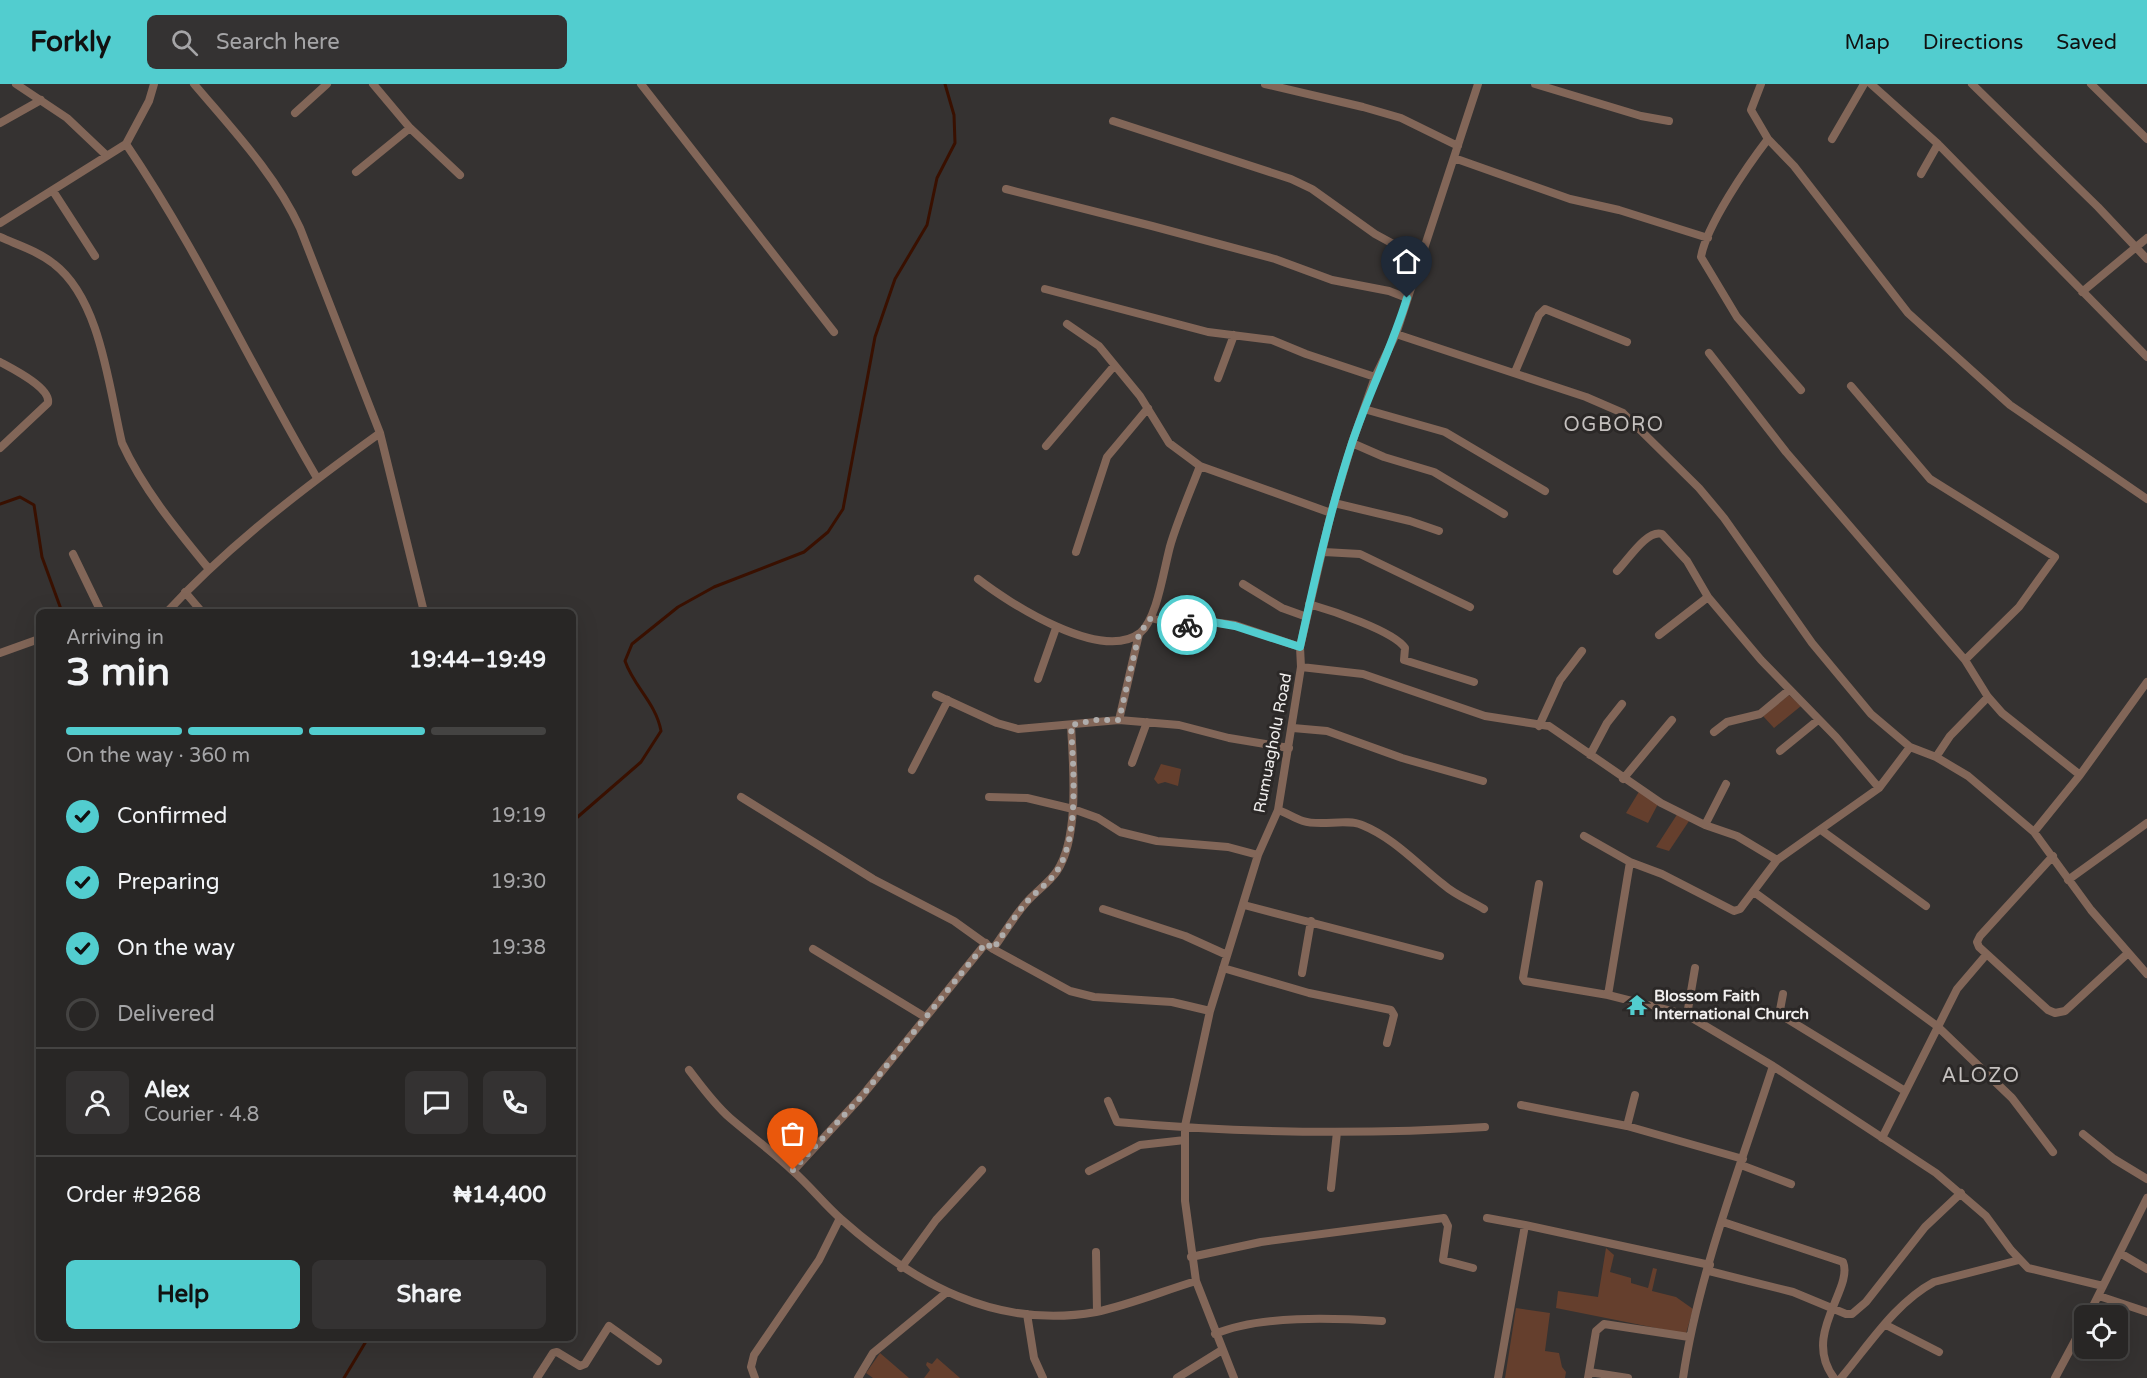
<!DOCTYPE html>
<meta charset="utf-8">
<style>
body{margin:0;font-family:"Varela Round",sans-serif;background:#343232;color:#f1f3f6;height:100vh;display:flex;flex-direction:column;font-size:22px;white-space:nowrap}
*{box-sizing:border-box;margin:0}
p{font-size:20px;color:#a5a5a7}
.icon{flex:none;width:33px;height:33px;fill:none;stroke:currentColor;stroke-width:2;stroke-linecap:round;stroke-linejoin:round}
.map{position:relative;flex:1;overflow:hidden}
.side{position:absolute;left:36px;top:525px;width:540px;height:732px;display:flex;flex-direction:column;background:#282625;border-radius:9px;box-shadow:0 6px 24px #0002,0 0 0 2px #444342}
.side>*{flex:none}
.controls{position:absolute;left:2074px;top:1221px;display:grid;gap:12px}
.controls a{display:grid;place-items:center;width:54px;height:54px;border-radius:9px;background:#282625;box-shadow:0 6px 24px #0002,0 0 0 2px #444342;font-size:30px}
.pin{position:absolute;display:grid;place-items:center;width:51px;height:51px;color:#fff;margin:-62px -26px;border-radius:50% 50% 50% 0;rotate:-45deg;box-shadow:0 0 6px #0007}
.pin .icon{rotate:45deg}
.courier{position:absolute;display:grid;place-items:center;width:60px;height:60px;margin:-30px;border:4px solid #52cdcf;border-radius:50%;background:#fff;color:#222;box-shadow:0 2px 8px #0007}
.overview em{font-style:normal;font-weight:800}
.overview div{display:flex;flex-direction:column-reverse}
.overview{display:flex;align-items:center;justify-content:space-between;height:102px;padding:0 30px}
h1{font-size:39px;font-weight:800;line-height:45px}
.bar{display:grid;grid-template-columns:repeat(4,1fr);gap:9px 6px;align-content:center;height:72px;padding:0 30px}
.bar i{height:8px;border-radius:4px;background:#444342}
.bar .current{background:#52cdcf}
.bar p{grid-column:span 4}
.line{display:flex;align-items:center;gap:15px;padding:0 30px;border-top:2px solid #444342}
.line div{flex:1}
.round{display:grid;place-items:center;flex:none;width:63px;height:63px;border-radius:9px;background:#343232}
ol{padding:0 30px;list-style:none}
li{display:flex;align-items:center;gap:18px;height:66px}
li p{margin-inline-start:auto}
li .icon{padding:6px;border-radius:50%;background:#52cdcf;color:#111;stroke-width:4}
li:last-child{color:#a5a5a7}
li i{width:33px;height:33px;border:3px solid #444342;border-radius:50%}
.action{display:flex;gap:12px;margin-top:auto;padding:12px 30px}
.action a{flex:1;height:69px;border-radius:9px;background:#52cdcf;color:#111;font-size:24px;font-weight:800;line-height:69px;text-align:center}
.action a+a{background:#343232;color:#f1f3f6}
header{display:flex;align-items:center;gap:36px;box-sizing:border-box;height:84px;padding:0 30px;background:#52cdcf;color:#111}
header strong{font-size:28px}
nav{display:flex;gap:33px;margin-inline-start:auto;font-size:21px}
.search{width:420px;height:54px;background:#343232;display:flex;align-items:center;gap:15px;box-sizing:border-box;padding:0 21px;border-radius:9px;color:#a5a5a7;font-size:22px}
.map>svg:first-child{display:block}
.green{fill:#653f2d}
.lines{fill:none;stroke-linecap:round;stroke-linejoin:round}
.stream{stroke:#391000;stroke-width:3}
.minor{stroke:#826658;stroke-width:8}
.done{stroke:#afadac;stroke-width:6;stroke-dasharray:0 10.8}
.route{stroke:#52cdcf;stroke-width:8}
.labels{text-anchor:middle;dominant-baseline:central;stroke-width:6;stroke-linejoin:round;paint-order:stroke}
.street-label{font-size:16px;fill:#f1efee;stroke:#2b2827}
.poi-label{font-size:16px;font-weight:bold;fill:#f1efee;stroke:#2b2827;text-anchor:start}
.quarter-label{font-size:20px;letter-spacing:1.5px;fill:#c5c1bf;stroke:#2b2827}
</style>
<header>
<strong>Forkly</strong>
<div class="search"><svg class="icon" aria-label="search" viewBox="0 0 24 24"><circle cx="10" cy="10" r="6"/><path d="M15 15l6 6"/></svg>Search here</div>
<nav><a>Map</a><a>Directions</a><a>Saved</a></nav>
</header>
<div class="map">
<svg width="2147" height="1294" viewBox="0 0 2147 1294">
<rect width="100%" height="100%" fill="#353231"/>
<path class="green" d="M1789,611L1801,622L1774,644L1763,632Z
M1161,680L1181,685L1178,702L1165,698L1158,700L1154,695Z
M1640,706L1658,720L1648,739L1626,729Z
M1678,729L1689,737L1669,767L1656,763Z
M1606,1164L1614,1171L1610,1188L1631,1194V1199L1648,1204L1653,1184L1657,1185L1652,1207L1676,1213L1693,1225L1686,1250L1556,1224L1558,1207L1598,1213Z
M1516,1224L1550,1229L1545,1267L1559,1269L1562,1283L1566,1288L1565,1294H1505Z
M880,1269L909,1294H873L866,1289Z
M937,1274L960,1294H924L930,1286L926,1281L927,1278L932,1280Z"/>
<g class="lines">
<path class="stream" d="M0,420L20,413L34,421L42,473L62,528
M573,737L641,678L661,647C656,619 634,603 625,577L632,560L678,523L714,503L804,468L828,448L843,425L875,253L895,195L927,141L937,94L955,59L954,31L945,0
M344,1294L368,1254"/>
<path class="minor" d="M16,0L67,34L106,71
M194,0C232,45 275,90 300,144L380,349L424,528
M373,0L410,44L460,91
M641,0L834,248
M1265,0L1363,23L1401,34L1458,62
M1535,0L1641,32L1669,37
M1761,0L1751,26L1768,55L1794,82L1908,229L2010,321L2147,415
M1871,0L1938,60L2147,273
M1972,0L2098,123L2147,175
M2091,0L2147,55
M295,29L327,0
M1113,37L1291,95L1312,105L1375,150L1419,174
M0,39L41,16
M1768,55C1748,81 1706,142 1701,173L1737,233L1801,306
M1832,55L1864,0
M126,60C198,166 252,284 317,394
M1454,74L1570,115L1619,126L1708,154
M356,88L410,44
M1921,90L1938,60
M1006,105L1152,142L1275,175L1332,196L1389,207L1407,214
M53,107L95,172
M0,139L126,60L149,17L154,0
M0,153C18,161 38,167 54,180C101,216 109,305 122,359C143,405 177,446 209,485
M1045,205L1208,248L1272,256L1306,270L1375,293
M2082,208L2147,154
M1067,240L1099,262L1140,312L1169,359L1200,382L1331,429
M1396,250L1586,313L1623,329L1699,404L1724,434L1812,559L1871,630L1910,663L1936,673L1968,692L2034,748L2091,826L2147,890
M1709,269L1786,368L1965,576L1988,613L2002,629L2080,691
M0,278C13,285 51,304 48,319L0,364
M1515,288L1539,231L1545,225L1627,258
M1218,294L1234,251
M1851,302L1930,395L2055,473L2019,523L1965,576
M1364,325L1445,348L1545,407
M1352,359L1384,373L1434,388L1504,430
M1046,362L1114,282
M1334,419L1410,437L1439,447
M1076,468L1107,373L1148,324
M1324,468L1360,470L1470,523
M73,470L101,528
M1617,487C1628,476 1647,445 1662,450L1687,477L1708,513L1761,576L1836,653L1879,704
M978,495C1009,519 1101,579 1140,549C1158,534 1164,482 1171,459C1179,433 1190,408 1200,382
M1243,500L1282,524L1307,533
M185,508L202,528
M1309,520C1330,526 1394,547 1405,564L1404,576L1474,598
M167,528C230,460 305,403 380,349
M1151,534L1178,541H1197L1212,538L1235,541L1300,563
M1659,551L1708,513
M0,569L39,555
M1301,583L1363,590L1485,632L1549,642L1661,719L1705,741L1737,752L1777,776
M1038,595L1056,544
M936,611L997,639L1018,645L1119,636L1179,641L1229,654L1289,664
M1119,636L1139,550
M1539,642L1560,596L1582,567
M1293,644L1327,647L1402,674L1483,697
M1714,648L1727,638L1760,630L1789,606
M1780,667L1818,636
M1590,671L1607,639L1622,620
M1936,673L1950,652L1988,613
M1132,679L1147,638
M912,686L948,616
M1623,695L1672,636
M741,713L873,795L954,837L993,865L1070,907L1094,913L1172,918L1210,927
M989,713L1027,714L1073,725L1098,734L1120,748L1157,757L1228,763L1258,771
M1278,726C1287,729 1294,734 1303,737C1321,743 1346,734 1362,741C1394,754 1417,780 1444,801C1455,811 1471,817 1484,825
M1705,741L1726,700
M1821,746L1926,822
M2034,748L2080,691L2147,598
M1584,752L1630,778L1662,790L1734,827L1740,825L1777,776L1879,704L1910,663
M2053,772L1980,852L1977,858L1979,863L2048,926L2055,929L2065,927L2127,870
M2068,796L2147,739
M1539,800L1523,894L1525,897L1608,911L1687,931L1773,982L1936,1089L1986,1132L2011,1166L2028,1184L2103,1202
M1754,808L1937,942L2012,1014L2053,1068
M1244,821L1440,872
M1103,825L1185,852L1227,871
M813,865L925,933
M993,865C1004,850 1013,834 1025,820C1035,808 1049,799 1057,787C1080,752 1073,681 1071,641
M1223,884L1309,909L1391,926L1394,931L1387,959
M1302,889L1311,837
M1783,910L1780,926L1786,934L1905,1007
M1608,911L1630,778
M1687,931L1695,884
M689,986C702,1003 714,1020 730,1034C751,1052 773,1068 793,1087C810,1102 824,1120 841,1135C913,1199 996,1246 1096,1228C1129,1221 1163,1207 1196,1197
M1108,1017L1117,1038C1240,1049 1363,1051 1485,1043
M1521,1021L1627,1042L1743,1075
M1627,1042L1635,1011
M2083,1050L2114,1075L2147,1095
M1882,1054L1957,905L1986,871
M1741,1081L1791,1100
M793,1087L862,1012L986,859
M1089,1087L1140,1061L1185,1056
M1331,1104L1337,1048
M1487,1134L1525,1141
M1723,1138L1843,1178C1854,1205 1801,1250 1834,1294
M1096,1168L1097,1227
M2120,1169L2147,1185
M1191,1173L1261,1158L1444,1134L1448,1142L1443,1176L1473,1184
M901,1184L936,1136L982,1086
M1709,1187L1793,1208L1846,1230H1852L1866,1218L1925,1143L1961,1109
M2099,1212L2147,1228
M1027,1230L1034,1274L1043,1294
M2088,1232L2147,1114
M1886,1241L1939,1268
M1215,1250C1259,1231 1334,1234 1382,1237
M1589,1288L1628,1294
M537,1294L553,1269L557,1268L580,1282L585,1280L609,1242L658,1277
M755,1294L751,1283L754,1271L819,1176L840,1134
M858,1294L873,1269L947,1208
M1177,1294L1222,1266
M1234,1294L1196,1197L1185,1117V1042L1210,927L1258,771L1278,726L1301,583L1300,563L1331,429L1352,359L1375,293L1396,250L1478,0
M1498,1294L1525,1141L1710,1181
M1588,1294L1596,1247L1604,1240L1689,1253
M1683,1294C1698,1191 1741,1081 1773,982
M1841,1294C1869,1261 1895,1219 1934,1198L2019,1176
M2055,1294L2085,1238"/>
</g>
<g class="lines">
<path class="done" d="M793,1086L862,1012L986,859L993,865C1004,850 1013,834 1025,820C1035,808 1049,799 1057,787C1080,752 1073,681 1071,641L1096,636H1119L1139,550L1151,534L1187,541"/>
<path class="route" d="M1187,541L1212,538L1235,542L1300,563C1315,494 1330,426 1352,359C1368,310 1392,264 1407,214"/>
</g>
<defs>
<symbol id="temple-bare" viewBox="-9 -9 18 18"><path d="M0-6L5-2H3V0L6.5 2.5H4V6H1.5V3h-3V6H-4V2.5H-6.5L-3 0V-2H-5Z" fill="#52cdcf" stroke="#2b2827" stroke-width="2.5" paint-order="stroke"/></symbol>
</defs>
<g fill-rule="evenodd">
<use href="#temple-bare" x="1622" y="906" width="30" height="30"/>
</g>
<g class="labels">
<g class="street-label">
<text transform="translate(1273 659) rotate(-79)">Rumuagholu Road</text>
</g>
<g class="poi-label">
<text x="1654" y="912">Blossom Faith<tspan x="1654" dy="18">International Church</tspan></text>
</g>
<g class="quarter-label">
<text x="1614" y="341">OGBORO</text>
<text x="1981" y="992">ALOZO</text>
</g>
</g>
</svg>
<div class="controls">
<a><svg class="icon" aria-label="locate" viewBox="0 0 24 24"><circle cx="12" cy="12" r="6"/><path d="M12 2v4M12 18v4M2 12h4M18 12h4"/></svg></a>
</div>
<div class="pin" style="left:793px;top:1086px;background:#ea580c"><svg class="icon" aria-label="bag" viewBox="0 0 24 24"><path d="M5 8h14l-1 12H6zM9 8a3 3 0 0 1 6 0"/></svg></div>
<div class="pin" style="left:1407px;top:214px;background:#1f2937"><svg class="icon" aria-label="home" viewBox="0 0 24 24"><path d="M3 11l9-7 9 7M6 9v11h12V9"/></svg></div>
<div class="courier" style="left:1187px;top:541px"><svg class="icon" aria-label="bike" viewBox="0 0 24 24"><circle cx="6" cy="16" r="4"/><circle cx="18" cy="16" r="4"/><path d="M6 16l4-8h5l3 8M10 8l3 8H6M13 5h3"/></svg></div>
<section class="side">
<div class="overview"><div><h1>3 min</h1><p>Arriving in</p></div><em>19:44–19:49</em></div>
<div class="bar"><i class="current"></i><i class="current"></i><i class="current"></i><i></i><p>On the way · 360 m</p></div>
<ol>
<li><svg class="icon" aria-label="check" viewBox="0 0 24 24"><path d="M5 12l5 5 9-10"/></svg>Confirmed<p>19:19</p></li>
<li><svg class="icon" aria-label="check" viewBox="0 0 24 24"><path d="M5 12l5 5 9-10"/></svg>Preparing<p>19:30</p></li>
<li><svg class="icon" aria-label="check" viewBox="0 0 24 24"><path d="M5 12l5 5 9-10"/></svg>On the way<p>19:38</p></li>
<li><i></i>Delivered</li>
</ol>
<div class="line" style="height:108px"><a class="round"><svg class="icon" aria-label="person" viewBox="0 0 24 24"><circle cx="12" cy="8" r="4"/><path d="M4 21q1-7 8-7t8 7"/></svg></a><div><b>Alex</b><p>Courier · 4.8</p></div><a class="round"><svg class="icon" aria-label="chat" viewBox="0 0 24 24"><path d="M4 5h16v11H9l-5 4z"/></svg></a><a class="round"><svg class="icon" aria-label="phone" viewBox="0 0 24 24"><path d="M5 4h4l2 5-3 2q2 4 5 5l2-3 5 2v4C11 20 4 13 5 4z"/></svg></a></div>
<div class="line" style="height:78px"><div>Order #9268</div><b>₦14,400</b></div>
<div class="action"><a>Help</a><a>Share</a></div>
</section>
</div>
